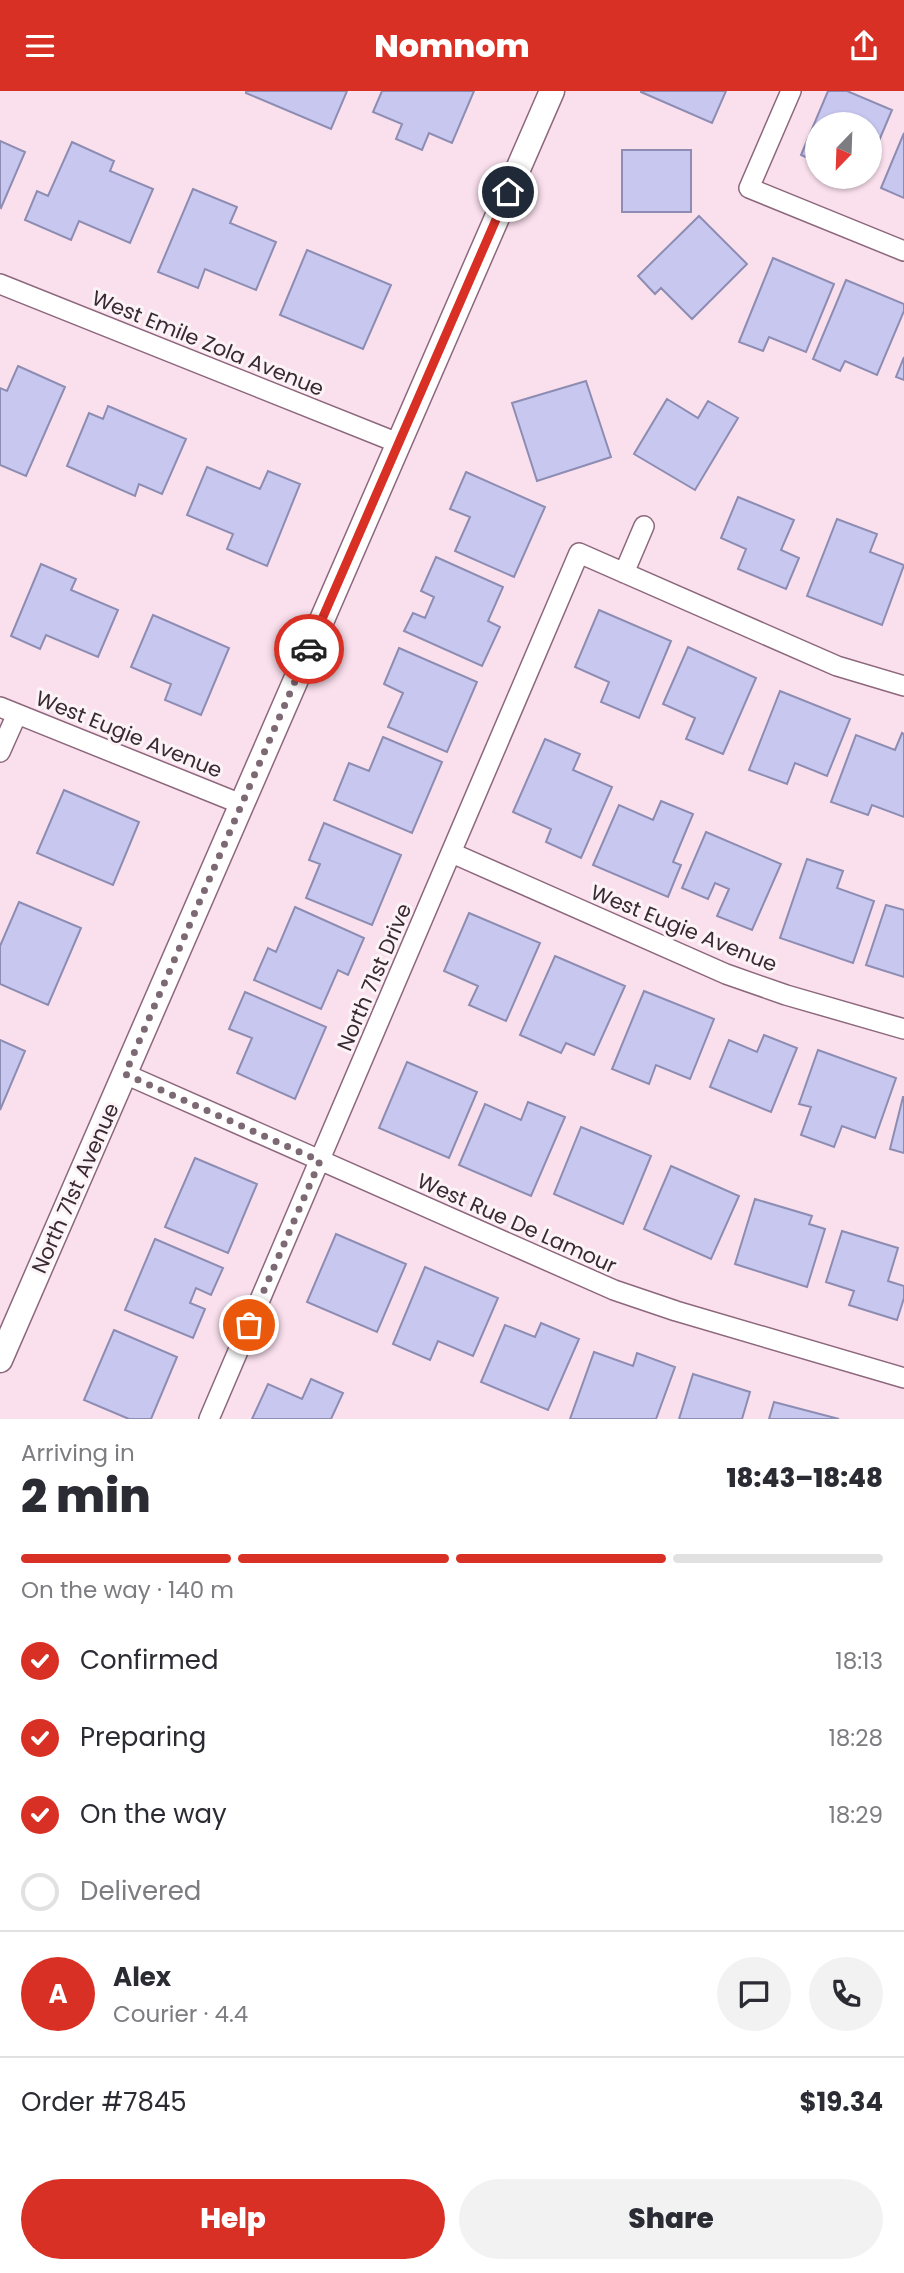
<!DOCTYPE html>
<meta charset="utf-8">
<style>
body{margin:0;font-family:Poppins,sans-serif;background:#f2f2f3;color:#2b2b33;height:100vh;display:flex;flex-direction:column;font-size:26px;white-space:nowrap}
*{box-sizing:border-box;margin:0}
p{font-size:23px;color:#7c7c81}
.icon{flex:none;width:38px;height:38px;fill:none;stroke:currentColor;stroke-width:2;stroke-linecap:round;stroke-linejoin:round}
.map{position:relative;height:1328px;overflow:hidden}
.side{display:flex;flex-direction:column;background:#fff;flex:1}
.side>*{flex:none}
.needle{width:46px;rotate:203deg}
.fabs{position:absolute;left:805px;top:21px;display:grid;gap:14px}
.fabs a{display:grid;place-items:center;width:77px;height:77px;border-radius:50%;background:#fff;box-shadow:0 2px 5px #0004;font-size:35px}
.pin{position:absolute;display:grid;place-items:center;width:60px;height:60px;color:#fff;margin:-30px;border:4px solid #fff;border-radius:50%;box-shadow:0 2px 7px #0007}
.courier{position:absolute;display:grid;place-items:center;width:70px;height:70px;margin:-35px;border:5px solid #d93025;border-radius:50%;background:#fff;color:#222;box-shadow:0 2px 9px #0007}
.summary em{font-style:normal;font-weight:800}
.summary div{display:flex;flex-direction:column-reverse}
.summary{display:flex;align-items:center;justify-content:space-between;height:119px;padding:0 21px}
h1{font-size:46px;font-weight:800;line-height:52px}
.bar{display:grid;grid-template-columns:repeat(4,1fr);gap:10px 7px;align-content:center;height:84px;padding:0 21px}
.bar i{height:9px;border-radius:5px;background:#e1e1e2}
.bar .current{background:#d93025}
.bar p{grid-column:span 4}
.line{display:flex;align-items:center;gap:18px;padding:0 21px;border-top:2px solid #e1e1e2}
.line div{flex:1}
.round{display:grid;place-items:center;flex:none;width:74px;height:74px;border-radius:37px;background:#f2f2f3}
ol{padding:0 21px;list-style:none}
li{display:flex;align-items:center;gap:21px;height:77px}
li p{margin-inline-start:auto}
li .icon{padding:7px;border-radius:50%;background:#d93025;color:#fff;stroke-width:4}
li:last-child{color:#7c7c81}
li i{width:38px;height:38px;border:4px solid #e1e1e2;border-radius:50%}
.action{display:flex;gap:14px;margin-top:auto;padding:14px 21px}
.action a{flex:1;height:80px;border-radius:42px;background:#d93025;color:#fff;font-size:28px;font-weight:800;line-height:80px;text-align:center}
.action a+a{background:#f2f2f3;color:#2b2b33}
header{display:flex;justify-content:space-between;align-items:center;height:91px;padding:0 21px;background:#d93025;color:#fff;font-size:32px;font-weight:800}
.map>svg:first-child{display:block}
.building{fill:#c7c7f0;stroke:#8d8cb2;stroke-width:2}
.lines{fill:none;stroke-linecap:round;stroke-linejoin:round}
.minor-casing{stroke:#8d677c;stroke-width:22}
.tertiary-casing{stroke:#8d677c;stroke-width:27}
.minor{stroke:#fff;stroke-width:19}
.tertiary{stroke:#fff;stroke-width:24}
.done{stroke:#7d6973;stroke-width:7;stroke-dasharray:0 12.6}
.route{stroke:#d93025;stroke-width:9}
.labels{text-anchor:middle;dominant-baseline:central;stroke-width:6;stroke-linejoin:round;paint-order:stroke}
.street-label{font-size:21px;fill:#392931;stroke:#fcf3f7}
</style>
<header><svg class="icon" aria-label="menu" viewBox="0 0 24 24"><path d="M4 6h16M4 12h16M4 18h16"/></svg>Nomnom<svg class="icon" aria-label="share" viewBox="0 0 24 24"><path d="M12 15V3M7 8l5-5 5 5M5 13v7h14v-7"/></svg></header>
<div class="map">
<svg width="904" height="1328" viewBox="0 0 904 1328">
<rect width="100%" height="100%" fill="#fae0ed"/>
<path class="building" d="M246,0H347L331,38L246,2Z
M382,0H474L452,52L429,42L422,59L396,48L402,33L373,21Z
M641,0H726L712,32L641,1Z
M828,0H847L892,19L870,71V33H817V71L801,64Z
M904,42V107L881,97Z
M0,50L25,61L1,117L0,116Z
M72,51L114,70L110,80L153,98L130,152L79,130L71,149L25,129L37,100L48,105Z
M622,59H691V121H622Z
M193,98L237,116L230,132L276,151L256,199L205,178L198,197L158,181Z
M699,125L747,173L692,228L661,197L655,203L638,185Z
M307,159L391,194L363,258L280,224Z
M773,167L834,193L806,261L769,246L763,260L739,251Z
M846,189L904,213V220L877,284L845,270L840,280L813,268Z
M904,266V289L896,286Z
M18,275L65,296L26,385L0,374V297L7,300Z
M586,290L611,366L537,390L512,312Z
M667,308L698,327L708,310L738,327L695,399L634,363Z
M108,315L186,348L162,403L139,393L135,405L67,375L89,322L103,328Z
M207,376L260,398L268,380L300,393L267,475L227,458L233,443L187,424Z
M466,381L545,416L514,486L455,460L470,426L450,418Z
M738,406L794,429L781,459L799,467L786,498L738,478L746,458L721,447Z
M837,428L877,443L870,461L904,474L882,534L807,505Z
M436,466L503,496L488,530L500,536L482,575L404,540L413,522L425,527L434,506L421,500Z
M41,473L76,488L71,499L118,519L98,566L46,544L40,558L11,545Z
M599,519L671,550L639,627L601,611L609,591L575,576Z
M153,524L229,557L201,624L165,609L171,593L131,576Z
M688,556L756,587L723,663L686,648L695,627L663,613Z
M399,557L477,591L447,661L388,636L403,602L384,593Z
M780,600L850,628L827,685L795,672L787,693L749,679Z
M902,642L904,643V726L872,714L868,724L831,711L856,644L895,659Z
M383,646L442,671L412,742L334,709L349,672L369,680Z
M545,648L580,663L573,679L612,696L581,767L546,751L551,738L513,721Z
M64,699L139,731L113,794L37,762Z
M661,710L693,723L673,771L681,774L668,806L593,774L619,714L653,729Z
M324,732L401,764L372,834L306,807L320,773L309,769Z
M706,741L781,773L752,839L717,825L729,798L715,792L708,808L682,797Z
M807,768L843,780L837,797L874,810L853,872L780,847Z
M19,811L81,837L48,914L0,893V855Z
M886,814L904,819V886L866,874Z
M295,816L364,847L348,884L338,879L321,918L254,889L268,857L276,861Z
M469,822L540,852L506,930L469,914L478,895L444,880Z
M555,865L625,895L594,964L566,952L561,962L520,944Z
M644,900L714,928L690,988L656,974L649,993L612,978Z
M245,901L326,936L295,1008L237,982L252,947L229,938Z
M764,944L797,957L771,1021L710,996L729,949L757,961Z
M0,949L25,960L0,1019Z
M818,959L896,987L875,1047L842,1035L834,1056L801,1044L811,1016L799,1013Z
M407,971L477,1001L449,1067L379,1037Z
M903,1006H904V1062L890,1058Z
M528,1011L565,1026L531,1105L459,1074L485,1013L521,1029Z
M581,1036L651,1065L623,1133L554,1103Z
M195,1067L257,1093L228,1162L165,1136Z
M671,1075L739,1105L711,1168L644,1138Z
M755,1108L812,1125L809,1133L825,1138L807,1196L735,1173Z
M842,1140L898,1157L888,1190L904,1195V1207L897,1229L849,1214L854,1200L826,1191Z
M336,1143L406,1173L377,1241L307,1211Z
M155,1148L223,1177L211,1204L196,1197L190,1212L205,1218L193,1247L125,1219Z
M425,1176L498,1207L473,1265L438,1250L430,1269L393,1253Z
M541,1232L579,1248L548,1319L481,1291L505,1234L535,1246Z
M114,1239L177,1266L151,1328H129L84,1309Z
M594,1261L633,1275L637,1262L675,1276L656,1328H570Z
M693,1283L750,1301L742,1328H679Z
M311,1288L343,1302L331,1328H252L268,1293L302,1308Z
M774,1311L839,1328H769Z"/>
<g class="lines">
<defs>
<path id="minor" d="M791,0L749,97L904,160
M0,193L398,352
M624,482L644,435
M0,616L241,713
M0,661L17,623
M452,762L726,883L786,904L904,938
M125,983L614,1199L676,1220L904,1287
M209,1328L579,462L837,575L904,595"/>
<path id="tertiary" d="M0,1269L552,0"/>
</defs>
<use href="#minor" class="minor-casing"/>
<use href="#tertiary" class="tertiary-casing"/>
<use href="#minor" class="minor"/>
<use href="#tertiary" class="tertiary"/>
</g>
<g class="lines">
<path class="done" d="M249,1234L320,1070L125,983L309,558"/>
<path class="route" d="M309,558L508,101"/>
</g>
<g class="labels">
<g class="street-label">
<text transform="translate(208 252) rotate(22)">West Emile Zola Avenue</text>
<text transform="translate(129 643) rotate(22)">West Eugie Avenue</text>
<text transform="translate(684 837) rotate(22)">West Eugie Avenue</text>
<text transform="translate(374 886) rotate(-67)">North 71st Drive</text>
<text transform="translate(75 1097) rotate(-66)">North 71st Avenue</text>
<text transform="translate(517 1132) rotate(24)">West Rue De Lamour</text>
</g>
</g>
</svg>
<div class="fabs">
<a><svg class="needle" viewBox="-14 -14 28 28"><path d="M0-13l5 13h-10z" fill="#e53935"/><path d="M0 13l5-13h-10z" fill="#7c7c81"/></svg></a>
</div>
<div class="pin" style="left:249px;top:1234px;background:#ea580c"><svg class="icon" aria-label="bag" viewBox="0 0 24 24"><path d="M5 8h14l-1 12H6zM9 8a3 3 0 0 1 6 0"/></svg></div>
<div class="pin" style="left:508px;top:101px;background:#1f2937"><svg class="icon" aria-label="home" viewBox="0 0 24 24"><path d="M3 11l9-7 9 7M6 9v11h12V9"/></svg></div>
<div class="courier" style="left:309px;top:558px"><svg class="icon" aria-label="car" viewBox="0 0 24 24"><path d="M5 17H2v-5l4-1 3-4h7l3 4 3 1v5h-3M9 17h6M6 11h13"/><circle cx="7" cy="17" r="2"/><circle cx="17" cy="17" r="2"/></svg></div>
</div>
<section class="side">
<div class="summary"><div><h1>2 min</h1><p>Arriving in</p></div><em>18:43–18:48</em></div>
<div class="bar"><i class="current"></i><i class="current"></i><i class="current"></i><i></i><p>On the way · 140 m</p></div>
<ol>
<li><svg class="icon" aria-label="check" viewBox="0 0 24 24"><path d="M5 12l5 5 9-10"/></svg>Confirmed<p>18:13</p></li>
<li><svg class="icon" aria-label="check" viewBox="0 0 24 24"><path d="M5 12l5 5 9-10"/></svg>Preparing<p>18:28</p></li>
<li><svg class="icon" aria-label="check" viewBox="0 0 24 24"><path d="M5 12l5 5 9-10"/></svg>On the way<p>18:29</p></li>
<li><i></i>Delivered</li>
</ol>
<div class="line" style="height:126px"><b class="round" style="background:#d93025;color:#fff">A</b><div><b>Alex</b><p>Courier · 4.4</p></div><a class="round"><svg class="icon" aria-label="chat" viewBox="0 0 24 24"><path d="M4 5h16v11H9l-5 4z"/></svg></a><a class="round"><svg class="icon" aria-label="phone" viewBox="0 0 24 24"><path d="M5 4h4l2 5-3 2q2 4 5 5l2-3 5 2v4C11 20 4 13 5 4z"/></svg></a></div>
<div class="line" style="height:91px"><div>Order #7845</div><b>$19.34</b></div>
<div class="action"><a>Help</a><a>Share</a></div>
</section>
